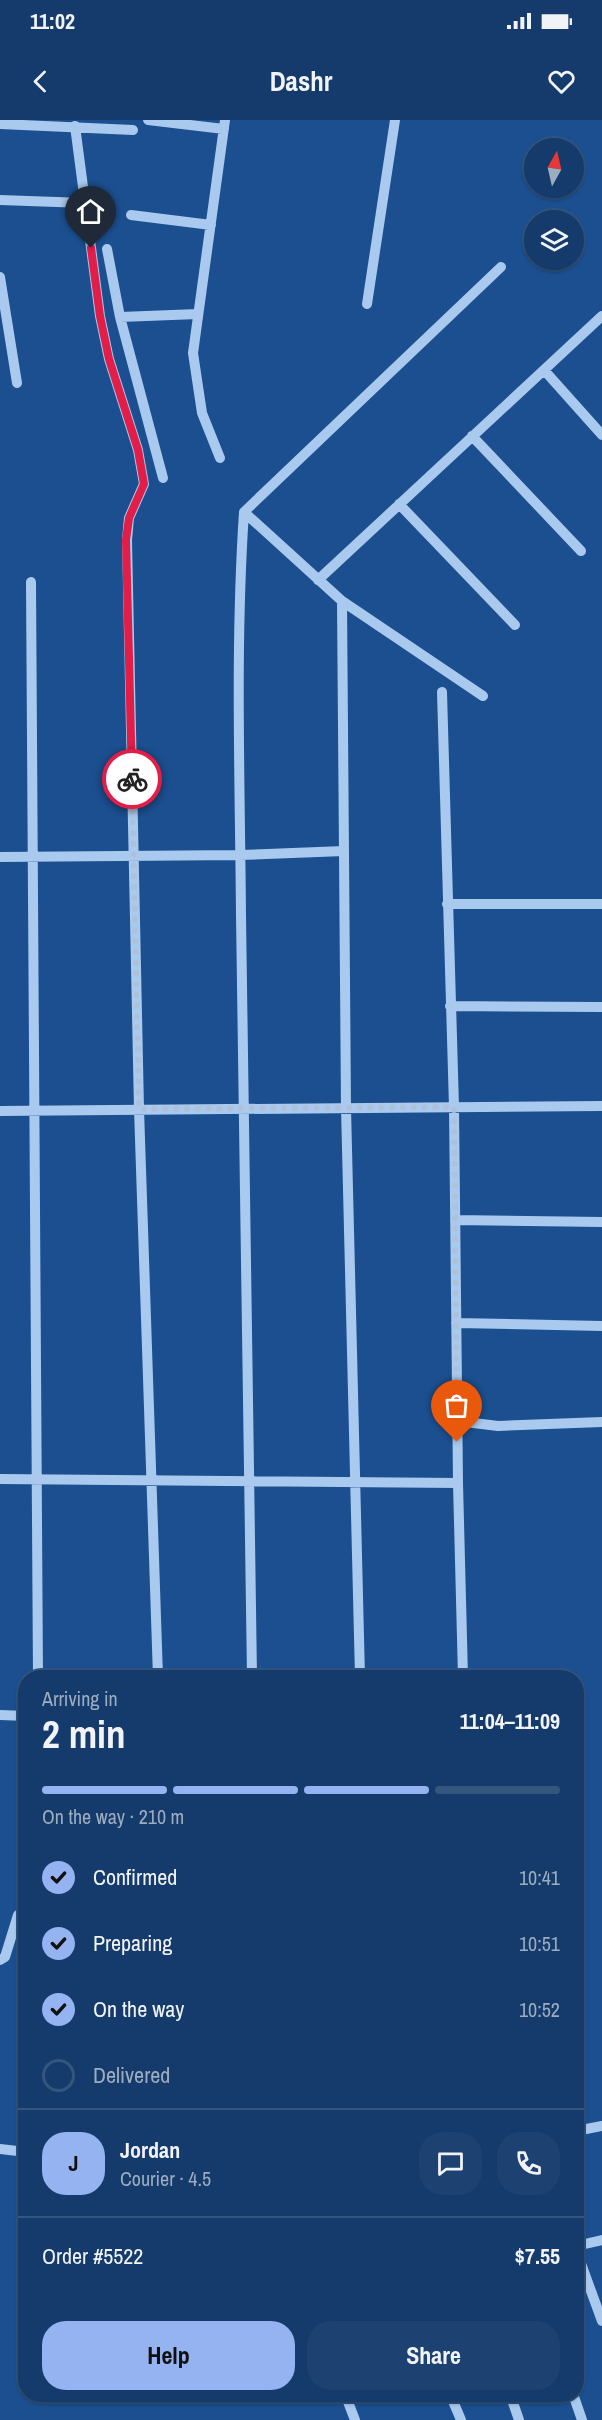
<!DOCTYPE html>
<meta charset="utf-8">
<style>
body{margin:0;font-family:"Archivo Narrow",sans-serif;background:#1d4271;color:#f1f3f6;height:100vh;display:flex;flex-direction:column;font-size:22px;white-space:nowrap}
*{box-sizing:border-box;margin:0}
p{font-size:20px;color:#9dadc1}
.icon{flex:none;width:33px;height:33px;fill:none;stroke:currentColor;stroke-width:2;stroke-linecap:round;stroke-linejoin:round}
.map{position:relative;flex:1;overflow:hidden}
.drawer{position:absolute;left:18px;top:1550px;width:566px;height:732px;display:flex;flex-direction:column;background:#143b6b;border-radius:24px;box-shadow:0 2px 4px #0004,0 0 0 2px #33557e}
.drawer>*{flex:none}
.needle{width:39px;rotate:8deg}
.tools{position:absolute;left:524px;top:18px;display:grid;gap:12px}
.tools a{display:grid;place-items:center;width:60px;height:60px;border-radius:50%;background:#143b6b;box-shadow:0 2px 4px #0004,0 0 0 2px #33557e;font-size:30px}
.pin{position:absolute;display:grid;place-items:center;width:51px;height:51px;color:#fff;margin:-62px -26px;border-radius:50% 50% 50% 0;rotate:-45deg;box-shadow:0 0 6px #0007}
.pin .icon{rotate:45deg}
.courier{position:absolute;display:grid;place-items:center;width:60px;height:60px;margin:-30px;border:4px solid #e11d48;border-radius:50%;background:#fff;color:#222;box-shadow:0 2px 8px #0007}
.headline em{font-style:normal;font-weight:700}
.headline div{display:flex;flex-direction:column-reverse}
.headline{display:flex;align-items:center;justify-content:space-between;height:102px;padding:0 24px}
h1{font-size:39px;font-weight:700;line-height:45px}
.bar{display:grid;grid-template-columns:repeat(4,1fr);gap:9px 6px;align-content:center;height:72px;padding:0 24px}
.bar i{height:8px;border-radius:4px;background:#33557e}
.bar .selected{background:#95b2f1}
.bar p{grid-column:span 4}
.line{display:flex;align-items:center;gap:15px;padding:0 24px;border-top:2px solid #33557e}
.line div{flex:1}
.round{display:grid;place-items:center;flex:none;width:63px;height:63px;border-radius:24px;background:#1d4271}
ol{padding:0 24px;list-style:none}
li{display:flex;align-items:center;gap:18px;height:66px}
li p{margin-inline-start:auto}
li .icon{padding:6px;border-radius:50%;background:#95b2f1;color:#111;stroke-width:4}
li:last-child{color:#9dadc1}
li i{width:33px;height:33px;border:3px solid #33557e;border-radius:50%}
.button{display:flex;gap:12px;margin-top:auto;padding:12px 24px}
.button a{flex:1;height:69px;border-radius:24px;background:#95b2f1;color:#111;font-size:24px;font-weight:700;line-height:69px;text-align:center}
.button a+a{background:#1d4271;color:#f1f3f6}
.status{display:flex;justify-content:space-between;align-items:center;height:42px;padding:0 30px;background:#143b6b;direction:ltr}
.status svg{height:16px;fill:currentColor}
header{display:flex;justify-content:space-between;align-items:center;height:78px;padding:0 24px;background:#143b6b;font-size:27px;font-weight:700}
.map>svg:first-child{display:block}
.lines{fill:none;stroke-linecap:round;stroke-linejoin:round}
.minor{stroke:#a9c9ee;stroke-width:10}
.done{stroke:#afc1d8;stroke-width:6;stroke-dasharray:0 10.8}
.route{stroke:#e11d48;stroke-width:8}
</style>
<div class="status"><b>11:02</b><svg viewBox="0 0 49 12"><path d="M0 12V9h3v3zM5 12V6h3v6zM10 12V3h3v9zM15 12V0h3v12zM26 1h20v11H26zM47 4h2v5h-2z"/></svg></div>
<header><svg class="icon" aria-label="back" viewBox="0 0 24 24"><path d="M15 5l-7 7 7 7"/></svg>Dashr<svg class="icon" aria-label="heart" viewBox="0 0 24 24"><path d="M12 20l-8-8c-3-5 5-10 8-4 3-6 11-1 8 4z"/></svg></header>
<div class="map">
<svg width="602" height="2300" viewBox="0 0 602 2300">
<rect width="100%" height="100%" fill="#1b4f8f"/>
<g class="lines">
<path class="minor" d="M148,0L224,9
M0,4L133,10
M75,6L100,196L109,239L138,330L144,364L129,398L127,420L139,989L158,1557
M0,80L85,83
M131,95L211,105
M107,129L120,197L163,358
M0,157L17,263
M367,184L395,0
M120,197L198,194
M544,250L602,315
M472,316L581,431
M220,338L202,293L193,233L225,0
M399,384L515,505
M244,392L342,481L483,576
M318,460L602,196
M31,462L38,1557
M342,481L346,988L360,1557
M442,572L454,987L458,1363L463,1557
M0,737L240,735L344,731
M447,784H602
M450,886L602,887
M0,991L602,986
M455,1100L602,1102
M456,1203L602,1206
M457,1301L498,1306L602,1302
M0,1359L458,1363
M252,1557C250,1303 243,1050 241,796C240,661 235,527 244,392L501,147
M0,1595L26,1596
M0,1840L5,1837L18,1795L26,1790
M576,2011L602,2006
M0,2029L26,2032
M576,2126L602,2120
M576,2130L602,2201
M345,2274L355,2300
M450,2274L461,2300
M510,2274L519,2300
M573,2274L582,2300"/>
</g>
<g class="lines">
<path class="done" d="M132,659L139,989L454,987L457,1322"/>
<path class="route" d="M91,128L100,196L109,239L138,330L144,364L129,398L126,420L132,659"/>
</g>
</svg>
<div class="tools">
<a><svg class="needle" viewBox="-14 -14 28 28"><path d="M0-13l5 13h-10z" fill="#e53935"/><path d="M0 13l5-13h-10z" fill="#9dadc1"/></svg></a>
<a><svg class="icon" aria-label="layers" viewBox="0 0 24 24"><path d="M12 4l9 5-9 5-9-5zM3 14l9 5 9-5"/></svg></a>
</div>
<div class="pin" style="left:457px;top:1322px;background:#ea580c"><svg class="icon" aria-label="bag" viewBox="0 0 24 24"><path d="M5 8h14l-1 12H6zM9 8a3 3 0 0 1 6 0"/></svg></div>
<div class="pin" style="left:91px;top:128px;background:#1f2937"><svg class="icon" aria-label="home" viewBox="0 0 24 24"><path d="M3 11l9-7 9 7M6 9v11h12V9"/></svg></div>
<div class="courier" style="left:132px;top:659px"><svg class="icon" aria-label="bike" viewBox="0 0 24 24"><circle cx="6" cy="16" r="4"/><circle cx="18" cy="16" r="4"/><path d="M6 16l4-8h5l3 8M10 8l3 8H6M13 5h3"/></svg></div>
<section class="drawer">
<div class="headline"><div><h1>2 min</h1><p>Arriving in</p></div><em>11:04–11:09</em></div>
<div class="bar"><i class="selected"></i><i class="selected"></i><i class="selected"></i><i></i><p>On the way · 210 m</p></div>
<ol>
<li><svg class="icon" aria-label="check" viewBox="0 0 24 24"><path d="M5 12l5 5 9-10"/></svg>Confirmed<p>10:41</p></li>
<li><svg class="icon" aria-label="check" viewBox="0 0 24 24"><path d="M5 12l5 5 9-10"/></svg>Preparing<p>10:51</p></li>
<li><svg class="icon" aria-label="check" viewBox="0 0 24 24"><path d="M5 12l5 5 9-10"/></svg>On the way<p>10:52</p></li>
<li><i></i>Delivered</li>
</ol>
<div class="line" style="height:108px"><b class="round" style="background:#95b2f1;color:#111">J</b><div><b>Jordan</b><p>Courier · 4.5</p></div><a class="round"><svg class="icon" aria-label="chat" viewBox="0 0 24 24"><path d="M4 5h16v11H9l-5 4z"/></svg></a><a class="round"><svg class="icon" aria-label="phone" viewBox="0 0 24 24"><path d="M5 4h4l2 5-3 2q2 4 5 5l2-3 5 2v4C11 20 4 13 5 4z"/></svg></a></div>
<div class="line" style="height:78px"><div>Order #5522</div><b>$7.55</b></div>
<div class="button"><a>Help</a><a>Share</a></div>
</section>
</div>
